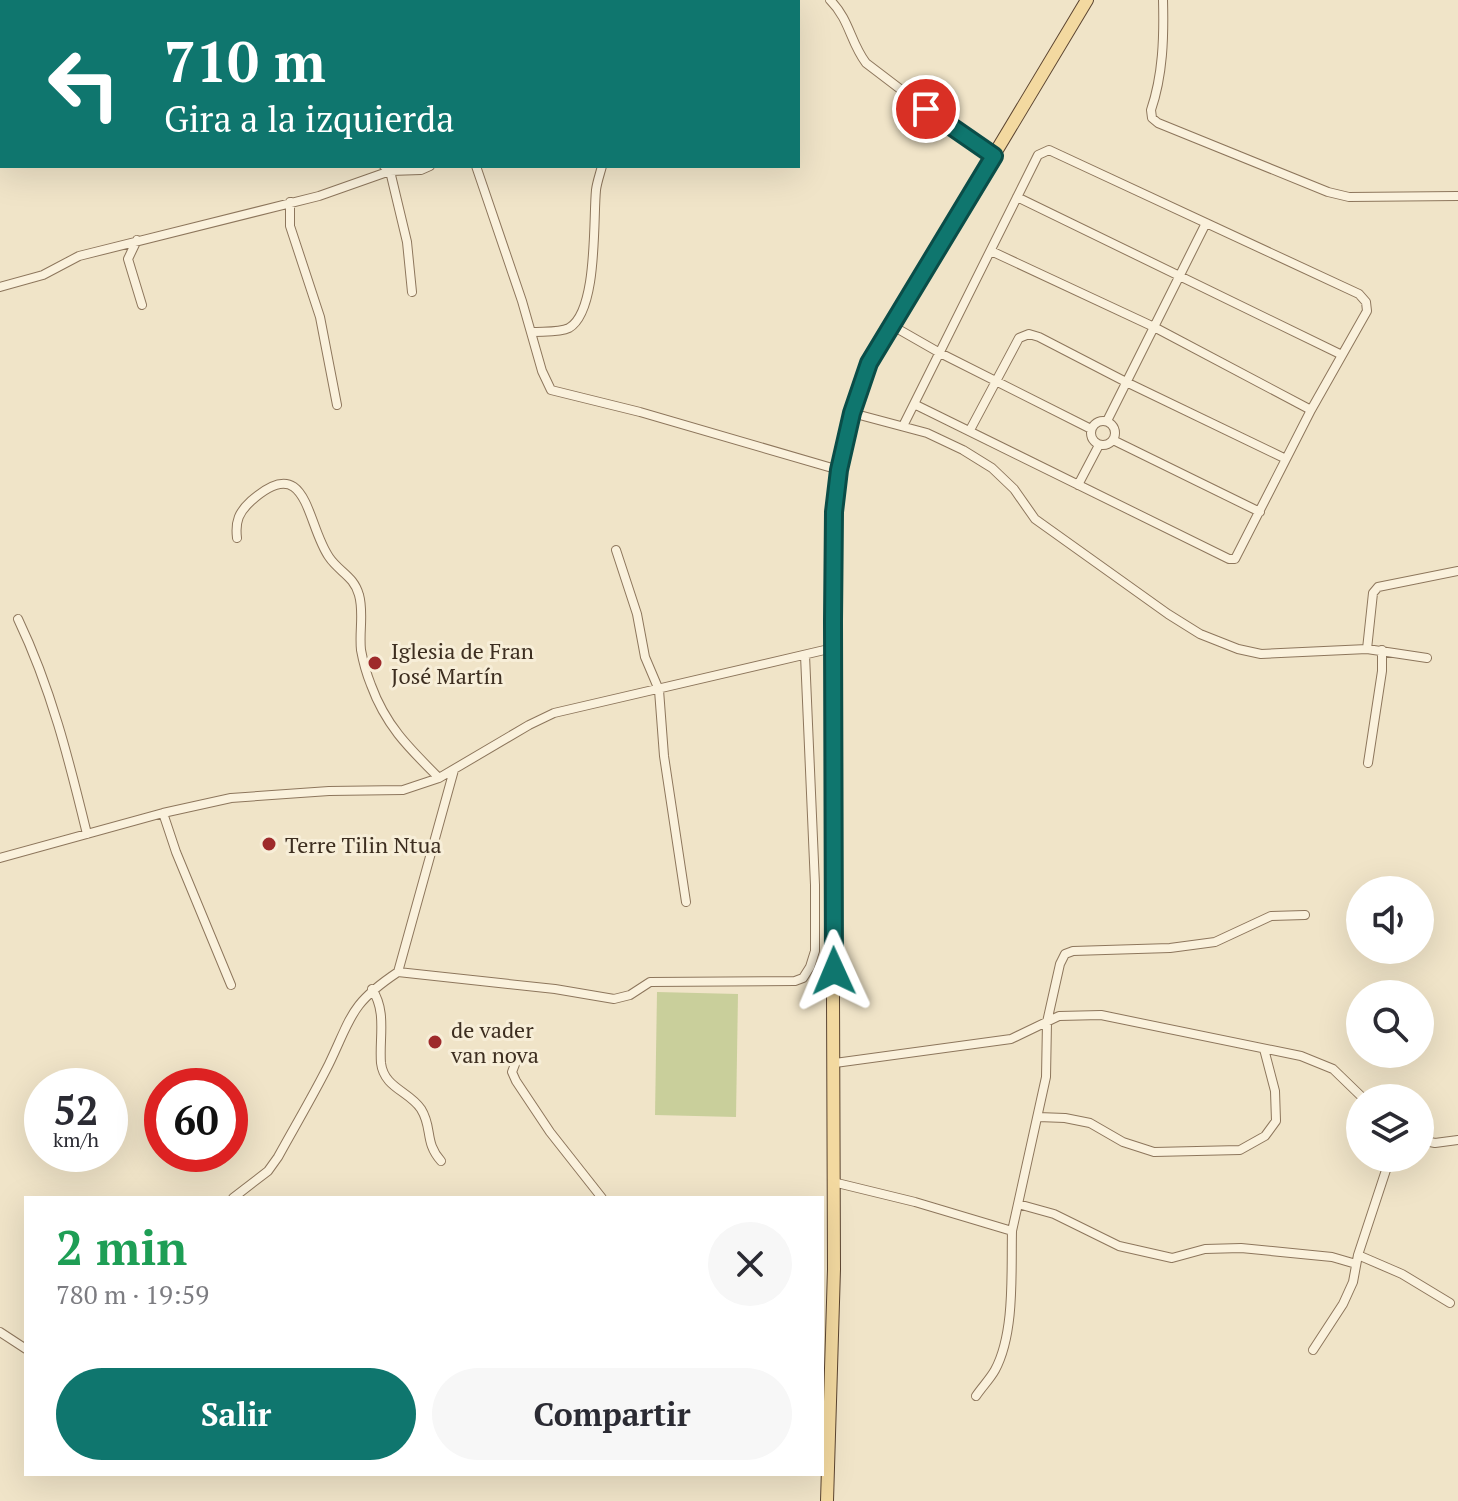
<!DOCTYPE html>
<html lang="es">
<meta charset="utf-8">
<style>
body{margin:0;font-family:"PT Serif",serif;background:#f7f7f7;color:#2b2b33;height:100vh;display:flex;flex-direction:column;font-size:30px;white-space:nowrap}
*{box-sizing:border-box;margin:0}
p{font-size:26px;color:#7c7c81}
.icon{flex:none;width:44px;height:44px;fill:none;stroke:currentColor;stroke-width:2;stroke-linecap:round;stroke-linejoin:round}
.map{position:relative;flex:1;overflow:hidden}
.side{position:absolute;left:24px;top:1196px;width:800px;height:280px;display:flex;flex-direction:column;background:#fff;border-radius:0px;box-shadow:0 8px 32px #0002}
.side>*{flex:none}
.guide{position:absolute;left:0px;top:0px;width:800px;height:168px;box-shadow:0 8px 32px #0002;background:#0f766e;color:#fff;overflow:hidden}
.tools{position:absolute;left:1346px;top:876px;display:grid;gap:16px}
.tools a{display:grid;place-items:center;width:88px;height:88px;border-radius:50%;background:#fff;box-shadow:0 8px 32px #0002;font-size:40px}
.speed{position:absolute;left:24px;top:1068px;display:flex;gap:16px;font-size:40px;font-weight:700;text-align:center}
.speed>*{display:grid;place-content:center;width:104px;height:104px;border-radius:50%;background:#fff;box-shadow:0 8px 32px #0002;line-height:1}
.speed small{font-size:20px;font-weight:400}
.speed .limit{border:12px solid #d22;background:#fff;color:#111}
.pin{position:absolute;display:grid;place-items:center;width:68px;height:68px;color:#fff;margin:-34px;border:4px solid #fff;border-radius:50%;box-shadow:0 2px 8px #0007}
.me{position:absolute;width:88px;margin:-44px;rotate:359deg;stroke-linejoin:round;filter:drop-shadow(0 0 6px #0008)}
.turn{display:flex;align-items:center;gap:28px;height:168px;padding:0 32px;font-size:36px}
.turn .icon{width:104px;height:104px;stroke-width:2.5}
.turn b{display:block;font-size:56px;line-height:68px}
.round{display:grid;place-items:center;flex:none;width:84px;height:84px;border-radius:42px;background:#f7f7f7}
.headline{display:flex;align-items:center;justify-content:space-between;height:136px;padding:0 32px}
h1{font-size:48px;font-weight:800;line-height:60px;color:#1e9e55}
.button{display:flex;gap:16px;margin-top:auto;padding:16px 32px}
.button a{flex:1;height:92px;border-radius:48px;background:#0f766e;color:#fff;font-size:32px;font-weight:800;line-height:92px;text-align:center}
.button a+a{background:#f7f7f7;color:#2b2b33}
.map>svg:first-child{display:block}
</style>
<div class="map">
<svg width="1458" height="1501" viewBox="0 0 1458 1501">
<rect width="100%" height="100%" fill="#f0e4c8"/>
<path fill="#c9cf9b" d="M657,992L738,994L736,1117L655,1115Z"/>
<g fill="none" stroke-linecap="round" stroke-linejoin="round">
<g stroke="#8d765c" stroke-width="10">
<path id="minor" d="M189,0L191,2
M419,0V2
M830,0C850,20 850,42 866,63L950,127L994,156
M1163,0C1164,37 1163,75 1151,110L1152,118L1158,123L1328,192L1349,197L1458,196
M550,2V0
M635,2V0
M384,166L390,171L421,170L430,166
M476,166L522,301L542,371L551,390L640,412L839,470
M1017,197L1342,355
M290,202V226L320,317L337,405
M137,240L128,259L142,305
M991,251L1154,327L1311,410
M0,287L43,275L79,256L319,196L390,171L407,242L412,292
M891,325L940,353L1091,429
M532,332C543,331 559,333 569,328C598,311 593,221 596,190C597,182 600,174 602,166
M852,413L927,433L963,450L992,468L1014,489L1035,519L1168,614L1200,634L1238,649L1261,654L1367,649L1427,658
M1091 433a12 12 0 1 1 24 0a12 12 0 1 1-24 0Z
M1107,421L1206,223
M903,426L914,404L1038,155L1049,150L1359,294L1366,302L1367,311L1311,410L1235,559H1229L914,404
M970,430L1019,338L1029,334L1039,337L1126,382L1286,459
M1113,440L1260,512
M1078,485L1099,445
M237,538C235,521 239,512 251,501C308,450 306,524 329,557C339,572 354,576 359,595C364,612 359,632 361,650C363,661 367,675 371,685C386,726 409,748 439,778
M616,550L637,614L645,657L659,690L664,756L686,902
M18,619C51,688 69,760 87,834
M1367,649L1373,593L1378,587L1458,571
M1368,763L1382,671V650
M163,813L176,852L231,985
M0,858L163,813L231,798L329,791L403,790L439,778L529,725L554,713L833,648
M398,972L555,989L614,999L630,995L650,982L795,981L803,978L810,967L815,951V885L805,655
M372,989C387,1012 379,1037 381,1063C384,1088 409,1091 421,1109C433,1128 424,1142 441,1161
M517,1059L512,1072L516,1081L550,1132L602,1198
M835,1063L1011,1039L1059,1016L1101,1015L1301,1056L1333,1069L1363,1098
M1038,1117L1065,1118L1090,1123L1123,1142L1154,1152L1240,1150L1265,1136L1276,1121L1275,1091L1264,1049
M1420,1140L1435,1143L1458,1140
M833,1182L915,1202L1012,1231L1046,1077L1047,1022L1060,964L1065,954L1073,951L1170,948L1215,942L1271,916L1305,915
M233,1198L268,1171L278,1157C295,1126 313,1096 329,1064C352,1016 350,1004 398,972L454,770
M1018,1204L1054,1214L1119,1246L1172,1258L1205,1249L1241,1248L1332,1257L1356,1264
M1358,1255L1402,1274L1450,1303
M0,1332L26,1349
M1313,1350L1343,1304L1353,1282L1358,1255L1390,1158
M976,1396C982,1387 990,1379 995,1370C1015,1333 1011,1273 1012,1231"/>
</g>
<g stroke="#5b4430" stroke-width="14">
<path id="primary" d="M827,1501L834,1269L832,724L834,512L839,470L852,413L869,363L1087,0"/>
</g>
<use href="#minor" stroke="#faf1dc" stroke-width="8"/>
<use href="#primary" stroke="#f3d9a0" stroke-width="12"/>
</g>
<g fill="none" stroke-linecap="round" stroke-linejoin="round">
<g stroke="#0a4d48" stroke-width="20">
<path id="route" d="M834,971L833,621L834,512L839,470L852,413L869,363L994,156L926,109"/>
</g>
<use href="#route" stroke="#0f766e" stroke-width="14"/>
</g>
<g fill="#9e2a2b" stroke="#f7eed8" stroke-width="3">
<circle cx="375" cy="663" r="8"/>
<circle cx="269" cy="844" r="8"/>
<circle cx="435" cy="1042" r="8"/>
</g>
<g text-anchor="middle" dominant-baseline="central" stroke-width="6" stroke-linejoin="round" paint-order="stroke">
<g font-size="22" fill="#3d2e20" stroke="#f7eed8" text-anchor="start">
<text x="391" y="650">Iglesia de Fran<tspan x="391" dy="25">José Martín</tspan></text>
<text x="285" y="844">Terre Tilin Ntua</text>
<text x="451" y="1029">de vader<tspan x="451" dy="25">van nova</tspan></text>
</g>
</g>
</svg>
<div class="tools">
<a><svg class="icon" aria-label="sound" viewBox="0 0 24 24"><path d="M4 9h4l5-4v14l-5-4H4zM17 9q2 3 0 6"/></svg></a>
<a><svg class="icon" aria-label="search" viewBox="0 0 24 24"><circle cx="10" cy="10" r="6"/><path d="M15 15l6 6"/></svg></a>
<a><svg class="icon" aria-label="layers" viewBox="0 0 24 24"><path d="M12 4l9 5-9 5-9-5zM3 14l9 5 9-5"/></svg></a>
</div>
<div class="speed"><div>52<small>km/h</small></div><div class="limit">60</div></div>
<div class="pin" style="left:926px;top:109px;background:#d93025"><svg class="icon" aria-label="arrive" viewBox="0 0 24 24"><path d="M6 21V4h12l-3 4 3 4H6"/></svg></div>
<svg class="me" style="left:834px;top:971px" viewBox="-20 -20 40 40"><path d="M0-17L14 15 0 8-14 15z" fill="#0f766e" stroke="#fff" stroke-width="4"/></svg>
<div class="guide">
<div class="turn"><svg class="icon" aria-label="left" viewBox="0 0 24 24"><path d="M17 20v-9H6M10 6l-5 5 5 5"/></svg><div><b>710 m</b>Gira a la izquierda</div></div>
</div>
<section class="side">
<div class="headline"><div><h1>2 min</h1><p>780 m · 19:59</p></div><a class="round"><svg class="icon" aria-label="close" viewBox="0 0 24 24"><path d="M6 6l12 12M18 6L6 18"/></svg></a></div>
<div class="button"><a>Salir</a><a>Compartir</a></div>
</section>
</div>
